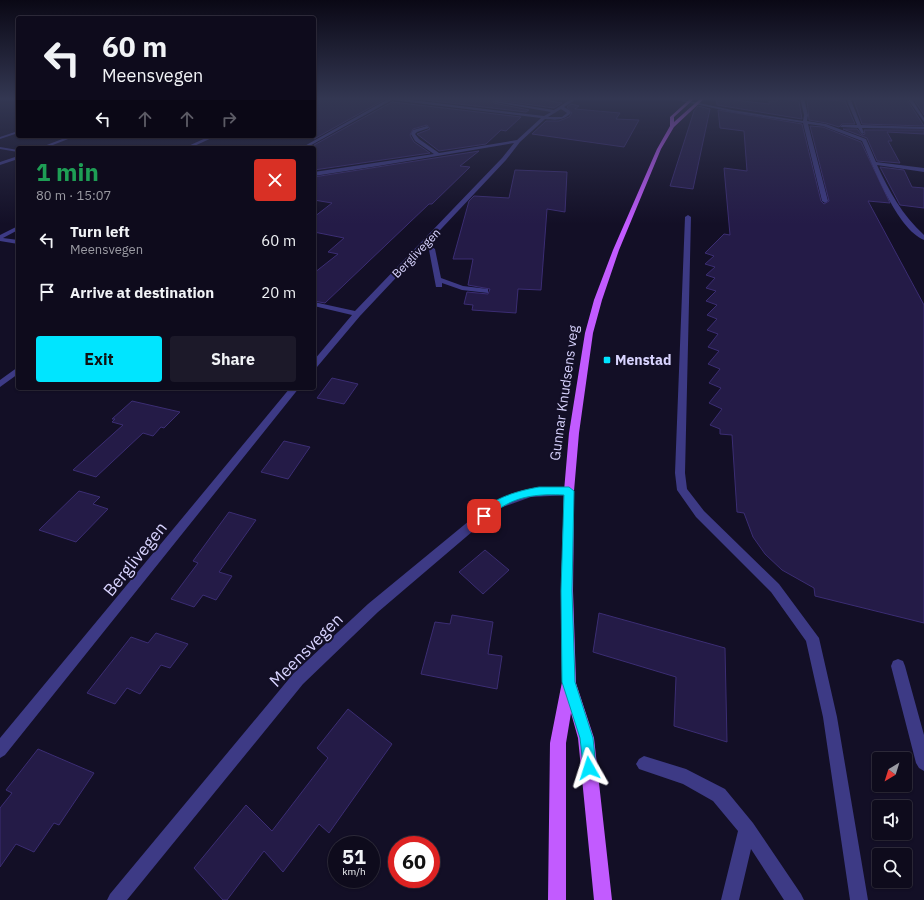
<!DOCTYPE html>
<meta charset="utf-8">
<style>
body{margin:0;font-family:"IBM Plex Sans",sans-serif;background:#1c1929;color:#f1f3f6;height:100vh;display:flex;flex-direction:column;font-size:15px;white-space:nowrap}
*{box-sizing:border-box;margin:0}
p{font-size:13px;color:#9b9ba3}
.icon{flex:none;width:22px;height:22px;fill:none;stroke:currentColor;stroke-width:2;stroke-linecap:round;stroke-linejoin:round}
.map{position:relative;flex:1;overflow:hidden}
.drawer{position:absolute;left:16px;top:146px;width:300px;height:244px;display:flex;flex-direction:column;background:#0e0b1c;border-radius:4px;box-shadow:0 1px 3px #0004,0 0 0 1px #2e2b3b}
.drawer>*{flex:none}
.guide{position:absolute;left:16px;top:16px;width:300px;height:122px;border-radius:4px;box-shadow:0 1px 3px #0004,0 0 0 1px #2e2b3b;background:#0e0b1c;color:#f1f3f6;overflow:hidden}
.needle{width:26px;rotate:218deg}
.buttons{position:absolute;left:872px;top:752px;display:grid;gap:8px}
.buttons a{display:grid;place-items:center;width:40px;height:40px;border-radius:4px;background:#0e0b1c;box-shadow:0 1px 3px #0004,0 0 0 1px #2e2b3b;font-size:20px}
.speed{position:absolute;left:328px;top:836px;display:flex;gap:8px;font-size:20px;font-weight:700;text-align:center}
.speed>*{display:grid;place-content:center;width:52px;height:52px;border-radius:50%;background:#0e0b1c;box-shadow:0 1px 3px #0004,0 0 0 1px #2e2b3b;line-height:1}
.speed small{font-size:10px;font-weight:400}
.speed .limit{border:6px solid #d22;background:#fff;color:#111}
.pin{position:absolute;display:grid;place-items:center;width:34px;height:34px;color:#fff;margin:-17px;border-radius:8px;box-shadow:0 2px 6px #0006}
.me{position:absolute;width:44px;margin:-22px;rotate:354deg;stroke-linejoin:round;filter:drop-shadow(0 0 3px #0008)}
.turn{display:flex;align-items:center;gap:14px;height:84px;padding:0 20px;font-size:18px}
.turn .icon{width:52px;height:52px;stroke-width:2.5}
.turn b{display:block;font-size:28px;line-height:34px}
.lanes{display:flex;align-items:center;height:38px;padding:0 20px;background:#0003;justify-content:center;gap:20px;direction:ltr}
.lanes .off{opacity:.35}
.round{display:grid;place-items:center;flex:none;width:42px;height:42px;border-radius:4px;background:#1c1929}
.summary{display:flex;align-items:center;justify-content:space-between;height:68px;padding:0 20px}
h1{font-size:24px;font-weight:800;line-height:30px;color:#1e9e55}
.cta{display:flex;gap:8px;margin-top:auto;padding:8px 20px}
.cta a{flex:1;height:46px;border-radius:4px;background:#00e5ff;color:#111;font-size:16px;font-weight:800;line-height:46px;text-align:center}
.cta a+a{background:#1c1929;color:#f1f3f6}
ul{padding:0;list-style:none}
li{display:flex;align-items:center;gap:12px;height:52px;padding:0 20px}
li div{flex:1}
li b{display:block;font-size:15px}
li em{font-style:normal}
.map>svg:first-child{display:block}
</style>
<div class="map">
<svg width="924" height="900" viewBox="0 0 924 900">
<rect width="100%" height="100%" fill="#130f26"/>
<path fill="#241b47" stroke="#3b2d73" d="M314,98H382L384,100L314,139Z
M408,98H540L539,99L562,103L554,108L496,100L493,102L494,103L529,110L526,112Z
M716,98L769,104V101H777L779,99L799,101L802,119L717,105Z
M853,98H906L924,126L862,124Z
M913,98H924V115Z
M807,99L845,101L855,124H842L839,127L826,123L809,120Z
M392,102L521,117L506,131L501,130L486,144L439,151L417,134L430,129L427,125L413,129L410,135L414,142L430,153L314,170V145Z
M571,104L579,106L575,109L620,113L616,119L639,120L624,147L532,134L546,121H559L569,117L572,113L567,107Z
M698,106L710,109L693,189L670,186L694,111Z
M718,110L802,124L821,201L824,204L829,201L810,126L823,127L861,142L890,203L868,201L924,305V623L815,596L814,588L782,570L765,554L753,537L744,513L737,512L732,435L720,434V429L710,425L722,409L709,403L721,388L709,383L720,369L708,364L719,351L708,347L718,334L707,330L717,319L707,315L717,305L706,301L716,291L706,288L715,278L706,275L715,267L705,264L714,256L705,253L724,234L730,235L724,168L747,171L744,131L720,128Z
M843,129H857L862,135L865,134L864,130H924V134L887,132L892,141H888L900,163L877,161L867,138Z
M479,151L460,166L470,167L432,204H429L325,303L314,301V273L338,254L328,252L344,238L314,232V217L332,203L314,200V177Z
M880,167L904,170L912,187L924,188V208L900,205Z
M515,170L567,172L565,212L547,209L541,290L518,289L516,313L472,310L473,305L464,304L467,292L488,294L490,289L468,285L473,259H453L469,201L474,196L509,198Z
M332,378L358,384L344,404L317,398Z
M132,401L180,412L164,428L161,427L153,436L143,433L96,477L73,470L123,425L112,422L115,419H112Z
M284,441L310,447L288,479L261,472Z
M79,491L100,497L93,504L108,509L76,542L39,530Z
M229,512L256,520L219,572L232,576L216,600L203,595L194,607L171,599L198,563L193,561Z
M485,550L509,570L483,594L459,572Z
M599,613L725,648L727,742L674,726L676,677L593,652Z
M452,615L493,622L488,654L502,656L497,689L421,674L435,622L450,624Z
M156,633L188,644L170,668L161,665L140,694L127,688L115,704L87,693L131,637L148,643Z
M348,709L392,744L329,833L319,824L283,872L264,851L227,900H223L194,868L246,805L272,831L328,758L317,748Z
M38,749L94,773L59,825L54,823L34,852L16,844L0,867V808L12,793L6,790Z"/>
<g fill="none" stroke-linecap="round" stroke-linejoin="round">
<path fill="#3d3a85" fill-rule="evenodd" d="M383,98H395L544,116L551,112L494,102L496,101L554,110L573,98H578L564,107L569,110L571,113C563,121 556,120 545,119L520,142L506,160L427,244L435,249L441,278L463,286L488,289V293L462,290L442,283V287H436L429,250L424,248L360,316L317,367L314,368V360L352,315L314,306V302L355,311L502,158L514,143L378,166L314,176V172L434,154L415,141L411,134L413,130L427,126L429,128L417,132L415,134L419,139L439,153L517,140L541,118L392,100L306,148H301L388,99ZM561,109L567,113L562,117H548Z
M667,98H675L732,110L803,121L804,115L800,98H804L808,115L807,121L826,124L866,139L876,162L924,168V172L877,165C889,191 902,215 924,235V240C897,229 873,166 862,141L823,126L808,124L828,201L825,203L822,201L803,123L732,112Z
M846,98H850L861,125L924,127V129L862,128L864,133L862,134L858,128L840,127L842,125H857Z
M907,98H911L924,118V122Z
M18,131V133L0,139V137Z
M70,136H76L45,148H39Z
M210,136H216L190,148H184Z
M0,147L18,150V152L0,149Z
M18,156V159L0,165V162Z
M688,215L691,217L685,473L687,489L704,511L779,584L819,638L837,717L868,900H850L823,717L806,641L771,592L696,517L677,490L675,473L685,217Z
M18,226V230L3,238L18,240V244L0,241V235Z
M18,367V374L0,387V380Z
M290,388H299L5,755L0,758V738Z
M558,487L573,488L574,491L573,494L569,495L531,497L500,508L378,612L303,684L127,900H107L110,894L293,674L368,604L492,502L523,490Z
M898,659L903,661L905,666L924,735V771L919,768L916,763L891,666L893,661Z
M644,756L686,769L725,789L753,823L801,894L804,900H784L751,849L739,900H721L738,831L713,801L683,784L639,769L636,764L639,759Z"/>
<path fill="#c25bff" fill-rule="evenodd" d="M691,98H695L674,117V122L701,98H705L674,127L661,149L619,250L602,300L593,333L579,433L574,491L573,591L576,683L594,738L612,900H594L578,738L571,713L566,743V900H548L550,743L562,682L561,591L564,491L569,433L585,333L594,300L613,250L657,149L670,126V117Z"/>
</g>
<linearGradient id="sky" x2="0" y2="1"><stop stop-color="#0a0815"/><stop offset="0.44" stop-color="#333752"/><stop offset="1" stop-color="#333752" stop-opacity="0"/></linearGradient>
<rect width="924" height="224" fill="url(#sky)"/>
<path fill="#00e5ff" stroke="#0095a6" d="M539,487H569L574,491L572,591L575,682L593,738L596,768L594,773L589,775L584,773L580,738L562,682L561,591L564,495C541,494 519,495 499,509C494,512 490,517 484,520L479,516C488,498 522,490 539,487Z"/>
<rect fill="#00e5ff" stroke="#130f26" stroke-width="1.5" x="603" y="356" width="8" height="8" rx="2"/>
<g text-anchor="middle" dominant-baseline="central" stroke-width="4" stroke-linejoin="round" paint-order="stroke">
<g font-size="12" fill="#d9d4ff" stroke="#130f26">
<text transform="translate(416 253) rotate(-46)">Berglivegen</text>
</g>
<g font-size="14" font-weight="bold" fill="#d9d4ff" stroke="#130f26" text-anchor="start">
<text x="615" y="360">Menstad</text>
</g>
<g font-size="14" fill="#d9d4ff" stroke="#130f26">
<text transform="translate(564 393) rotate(-82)">Gunnar Knudsens veg</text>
</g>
<g font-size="17" fill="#d9d4ff" stroke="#130f26">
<text transform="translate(135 559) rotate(-51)">Berglivegen</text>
<text transform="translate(306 650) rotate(-45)">Meensvegen</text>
</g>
</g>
</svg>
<div class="buttons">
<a><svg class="needle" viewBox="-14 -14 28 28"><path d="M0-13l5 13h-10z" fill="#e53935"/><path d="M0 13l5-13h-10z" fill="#9b9ba3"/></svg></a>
<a><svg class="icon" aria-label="sound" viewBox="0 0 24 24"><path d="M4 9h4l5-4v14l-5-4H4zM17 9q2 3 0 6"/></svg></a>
<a><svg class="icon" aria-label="search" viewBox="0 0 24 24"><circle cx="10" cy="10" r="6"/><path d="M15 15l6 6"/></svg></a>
</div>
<div class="speed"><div>51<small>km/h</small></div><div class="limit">60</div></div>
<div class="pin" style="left:484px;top:516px;background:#d93025"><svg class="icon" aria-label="arrive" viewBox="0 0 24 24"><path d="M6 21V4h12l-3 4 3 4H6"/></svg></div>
<svg class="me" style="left:589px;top:768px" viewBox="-20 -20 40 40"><path d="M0-17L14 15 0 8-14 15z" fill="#00e5ff" stroke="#fff" stroke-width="4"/></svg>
<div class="guide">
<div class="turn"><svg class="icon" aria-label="left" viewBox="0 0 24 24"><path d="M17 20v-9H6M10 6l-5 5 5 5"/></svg><div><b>60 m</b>Meensvegen</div></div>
<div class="lanes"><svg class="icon" aria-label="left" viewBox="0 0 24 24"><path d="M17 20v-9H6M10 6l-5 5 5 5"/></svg><svg class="icon off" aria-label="ahead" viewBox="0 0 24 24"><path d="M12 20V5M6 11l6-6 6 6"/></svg><svg class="icon off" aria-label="ahead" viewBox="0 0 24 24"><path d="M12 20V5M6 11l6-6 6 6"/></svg><svg class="icon off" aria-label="right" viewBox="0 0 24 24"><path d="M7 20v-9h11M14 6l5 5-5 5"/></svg></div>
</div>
<section class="drawer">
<div class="summary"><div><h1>1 min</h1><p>80 m · 15:07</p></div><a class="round" style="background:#d93025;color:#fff"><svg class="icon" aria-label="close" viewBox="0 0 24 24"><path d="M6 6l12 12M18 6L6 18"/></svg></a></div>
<ul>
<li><svg class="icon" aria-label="left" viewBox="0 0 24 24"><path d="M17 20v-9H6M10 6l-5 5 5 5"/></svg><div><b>Turn left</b><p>Meensvegen</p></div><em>60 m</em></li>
<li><svg class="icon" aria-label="arrive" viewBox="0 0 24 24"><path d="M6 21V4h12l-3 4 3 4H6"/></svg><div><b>Arrive at destination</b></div><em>20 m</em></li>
</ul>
<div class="cta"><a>Exit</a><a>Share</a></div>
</section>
</div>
